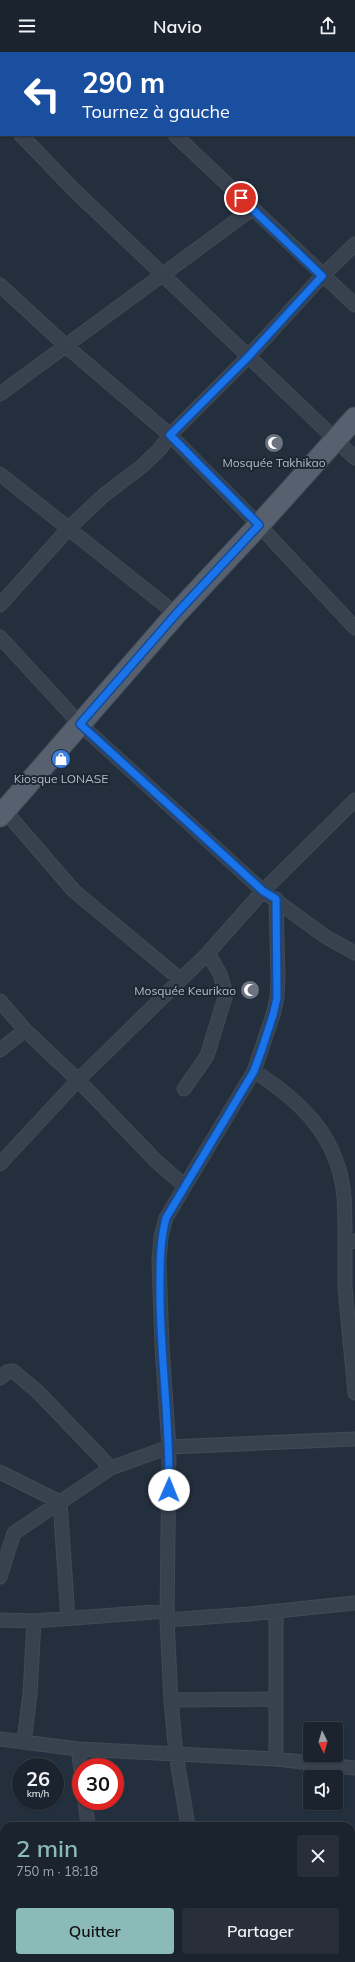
<!DOCTYPE html>
<html lang="fr">
<meta charset="utf-8">
<style>
body{margin:0;font-family:Mulish,sans-serif;background:#282f3a;color:#f1f3f6;height:100vh;display:flex;flex-direction:column;font-size:15px;white-space:nowrap}
*{box-sizing:border-box;margin:0}
p{font-size:13px;color:#a0a4aa}
.icon{flex:none;width:22px;height:22px;fill:none;stroke:currentColor;stroke-width:2;stroke-linecap:round;stroke-linejoin:round}
.map{position:relative;flex:1;overflow:hidden}
.side{position:absolute;left:0px;top:1770px;width:355px;height:140px;display:flex;flex-direction:column;background:#1b232e;border-radius:12px 12px 0 0;box-shadow:0 1px 3px #0004,0 0 0 1px #39404a}
.side>*{flex:none}
.guide{position:absolute;left:0px;top:0px;width:355px;height:84px;box-shadow:0 1px 3px #0004,0 0 0 1px #39404a;background:#1a4fa0;color:#fff;overflow:hidden}
.needle{width:26px;rotate:175deg}
.controls{position:absolute;left:303px;top:1670px;display:grid;gap:8px}
.controls a{display:grid;place-items:center;width:40px;height:40px;border-radius:4px;background:#1b232e;box-shadow:0 1px 3px #0004,0 0 0 1px #39404a;font-size:20px}
.speed{position:absolute;left:12px;top:1706px;display:flex;gap:8px;font-size:20px;font-weight:700;text-align:center}
.speed>*{display:grid;place-content:center;width:52px;height:52px;border-radius:50%;background:#1b232e;box-shadow:0 1px 3px #0004,0 0 0 1px #39404a;line-height:1}
.speed small{font-size:10px;font-weight:400}
.speed .limit{border:6px solid #d22;background:#fff;color:#111}
.pin{position:absolute;display:grid;place-items:center;width:34px;height:34px;color:#fff;margin:-17px;border:2px solid #fff;border-radius:50%;box-shadow:0 1px 4px #0007}
.me{position:absolute;width:44px;margin:-22px;rotate:1deg;stroke-linejoin:round;filter:drop-shadow(0 0 3px #0008)}
.turn{display:flex;align-items:center;gap:14px;height:84px;padding:0 16px;font-size:18px}
.turn .icon{width:52px;height:52px;stroke-width:2.5}
.turn b{display:block;font-size:28px;line-height:34px}
.round{display:grid;place-items:center;flex:none;width:42px;height:42px;border-radius:4px;background:#282f3a}
.summary{display:flex;align-items:center;justify-content:space-between;height:68px;padding:0 16px}
h1{font-size:24px;font-weight:600;line-height:30px;color:#8bbbb9}
.cta{display:flex;gap:8px;margin-top:auto;padding:8px 16px}
.cta a{flex:1;height:46px;border-radius:4px;background:#8bbbb9;color:#111;font-size:16px;font-weight:600;line-height:46px;text-align:center}
.cta a+a{background:#282f3a;color:#f1f3f6}
header{display:flex;justify-content:space-between;align-items:center;height:52px;padding:0 16px;background:#1b232e;font-size:18px;font-weight:600}
.map>svg:first-child{display:block}
</style>
<header><svg class="icon" aria-label="menu" viewBox="0 0 24 24"><path d="M4 6h16M4 12h16M4 18h16"/></svg>Navio<svg class="icon" aria-label="share" viewBox="0 0 24 24"><path d="M12 15V3M7 8l5-5 5 5M5 13v7h14v-7"/></svg></header>
<div class="map">
<svg width="355" height="1910" viewBox="0 0 355 1910">
<rect width="100%" height="100%" fill="#242f3e"/>
<path fill="#17263c" d="M355,1794V1910H219L221,1906H351V1798Z"/>
<g fill="none" stroke-linecap="round" stroke-linejoin="round">
<g stroke="#414a57" stroke-width="15">
<path id="street" d="M50,0L54,1
M311,0L312,1
M180,1L181,0
M354,44L355,45
M0,58L1,60
M21,83L73,137L355,406
M175,83L355,253
M0,233L66,294L170,383L259,473L355,576
M0,342L252,157
M0,422L176,562
M0,553L68,477L104,443L141,415L159,398L170,383L248,305L322,224L355,192
M0,585L80,672L263,839L326,885L355,901
M5,759L74,839L180,927
M0,949L25,978L78,1028L157,1110L185,1134L254,1019L273,963L277,946L278,925L276,847
M0,998L25,978
M254,1019C301,1049 339,1085 344,1145C345,1160 345,1176 345,1191
M184,1037L207,1004L226,942L220,922L208,901
M0,1112L78,1028L208,901L263,839L355,748
M185,1134L166,1166L161,1185L159,1209L162,1295L169,1395L167,1568L171,1648L176,1702L188,1774
M355,1189L345,1191V1235L355,1341
M0,1326L7,1320L13,1319L38,1340L111,1416
M0,1420L60,1450L68,1566
M0,1525L14,1481L111,1416L169,1395L355,1387
M276,1559V1707
M0,1568L34,1569
M167,1568L249,1562L355,1551
M171,1648L275,1647
M0,1687L78,1697L276,1707L355,1716
M24,1690L30,1642L34,1569L167,1559
M78,1697L81,1718
M85,1749L88,1774
M0,1854H4
M201,1906V1910"/>
</g>
<g stroke="#414a57" stroke-width="23">
<path id="primary" d="M0,764L176,562L259,473L355,366"/>
</g>
<use href="#street" stroke="#38414e" stroke-width="13"/>
<use href="#primary" stroke="#56606e" stroke-width="21"/>
</g>
<g fill="none" stroke-linecap="round" stroke-linejoin="round">
<g stroke="#114b97" stroke-width="10">
<path id="route" d="M169,1438C170,1374 161,1311 160,1247C160,1219 159,1194 166,1166L254,1019L263,994L273,963L277,946L276,847L263,839L80,672L176,562L259,473L170,383L248,305L322,224L241,146"/>
</g>
<use href="#route" stroke="#1a73e8" stroke-width="7"/>
</g>
<defs>
<g id="mosque-disc" transform="scale(1)"><circle r="9.5" fill="#6b7280" stroke="#1d2633"/><path d="M3.5-4.9A6 6 0 1 0 3.5 4.9A5 5 0 1 1 3.5-4.9Z" fill="#fff"/></g>
<g id="shop-disc" transform="scale(1)"><circle r="9.5" fill="#3f7fe0" stroke="#1d2633"/><path d="M-5-2.5h2.3a2.7 3.5 0 0 1 5.4 0H5L5.5 6h-11ZM-1.5-2.5h3a1.5 2.3 0 0 0-3 0Z" fill="#fff"/></g>
</defs>
<g fill-rule="evenodd">
<use href="#mosque-disc" x="274" y="391"/>
<use href="#shop-disc" x="61" y="707"/>
<use href="#mosque-disc" x="250" y="938"/>
</g>
<g text-anchor="middle" dominant-baseline="central" stroke-width="4" stroke-linejoin="round" paint-order="stroke">
<g font-size="12" fill="#b4bcc9" stroke="#1d2633">
<text x="274" y="410">Mosquée Takhikao</text>
<text x="61" y="726">Kiosque LONASE</text>
<text x="236" y="938" text-anchor="end">Mosquée Keurikao</text>
</g>
</g>
</svg>
<div class="controls">
<a><svg class="needle" viewBox="-14 -14 28 28"><path d="M0-13l5 13h-10z" fill="#e53935"/><path d="M0 13l5-13h-10z" fill="#a0a4aa"/></svg></a>
<a><svg class="icon" aria-label="sound" viewBox="0 0 24 24"><path d="M4 9h4l5-4v14l-5-4H4zM17 9q2 3 0 6"/></svg></a>
</div>
<div class="speed"><div>26<small>km/h</small></div><div class="limit">30</div></div>
<div class="pin" style="left:241px;top:146px;background:#d93025"><svg class="icon" aria-label="arrive" viewBox="0 0 24 24"><path d="M6 21V4h12l-3 4 3 4H6"/></svg></div>
<svg class="me" style="left:169px;top:1438px" viewBox="-20 -20 40 40"><circle r="19" fill="#fff"/><path d="M0-13L10 11 0 6-10 11z" fill="#1a73e8"/></svg>
<div class="guide">
<div class="turn"><svg class="icon" aria-label="left" viewBox="0 0 24 24"><path d="M17 20v-9H6M10 6l-5 5 5 5"/></svg><div><b>290 m</b>Tournez à gauche</div></div>
</div>
<section class="side">
<div class="summary"><div><h1>2 min</h1><p>750 m · 18:18</p></div><a class="round"><svg class="icon" aria-label="close" viewBox="0 0 24 24"><path d="M6 6l12 12M18 6L6 18"/></svg></a></div>
<div class="cta"><a>Quitter</a><a>Partager</a></div>
</section>
</div>
